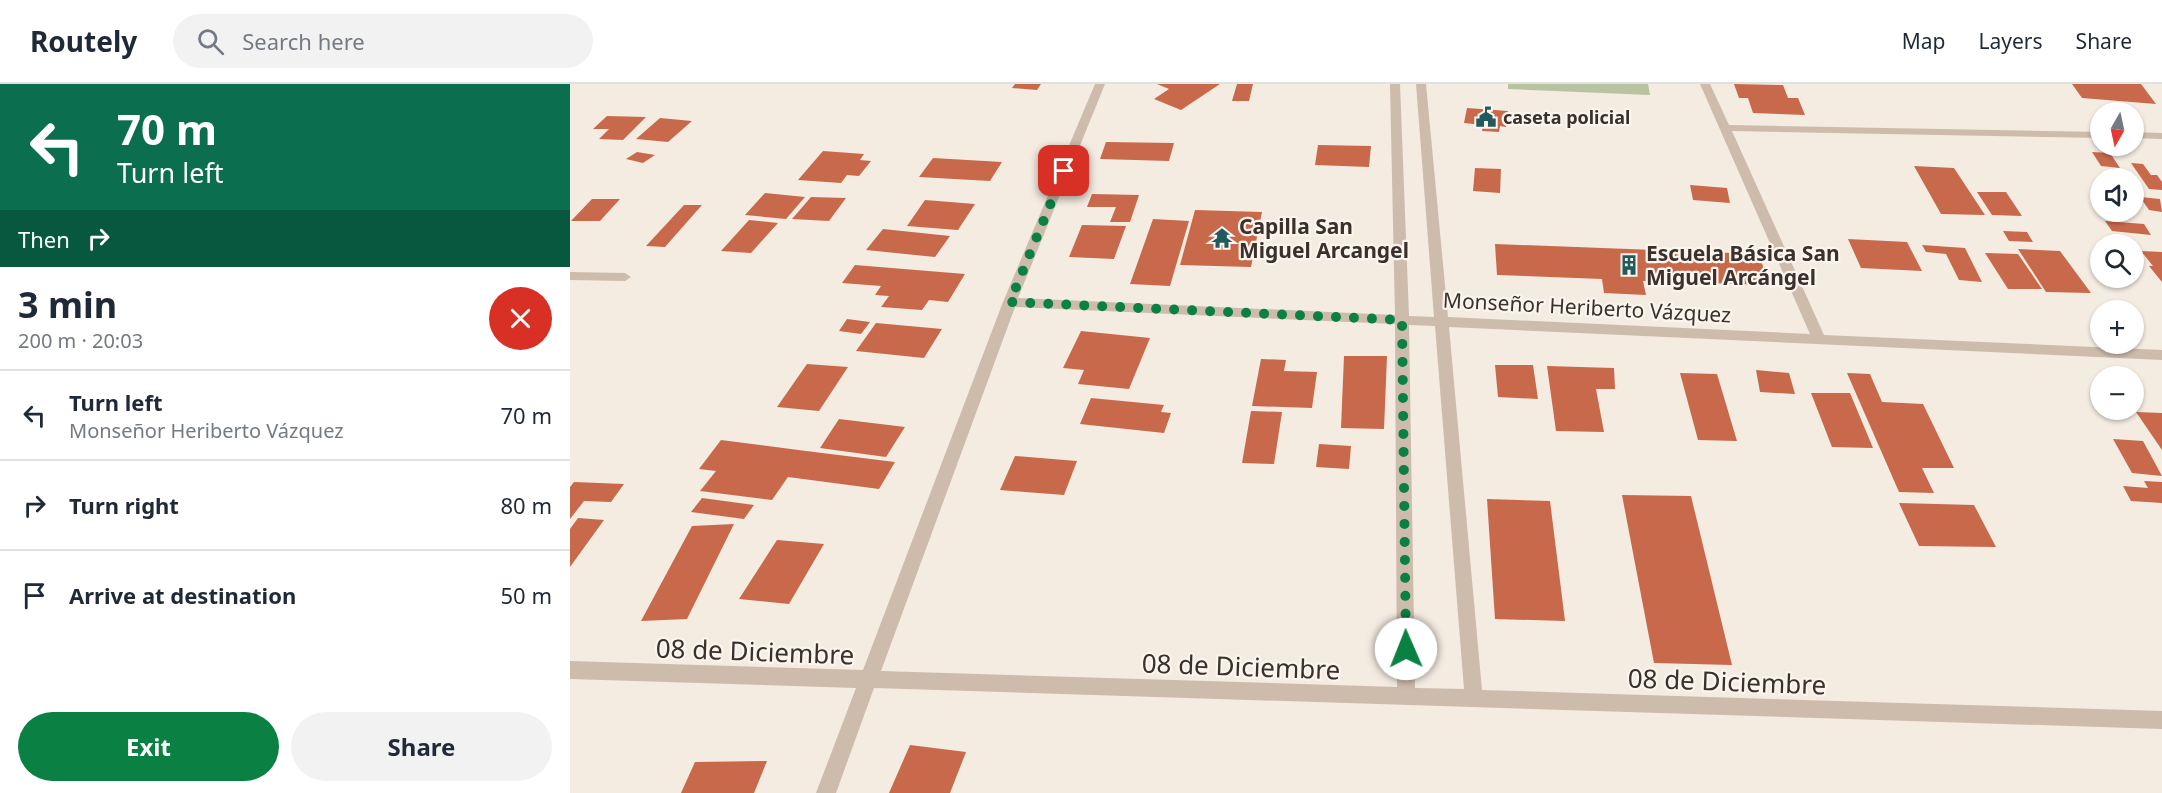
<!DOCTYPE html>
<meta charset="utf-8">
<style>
body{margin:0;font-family:"Noto Sans",sans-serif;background:#f2f2f3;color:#1f2937;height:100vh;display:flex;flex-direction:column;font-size:22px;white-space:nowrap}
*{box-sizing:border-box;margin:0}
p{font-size:20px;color:#747a83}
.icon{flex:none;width:33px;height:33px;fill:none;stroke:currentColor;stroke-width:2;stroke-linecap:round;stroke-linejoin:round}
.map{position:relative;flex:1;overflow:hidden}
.sheet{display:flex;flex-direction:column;background:#fff;width:570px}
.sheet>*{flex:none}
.hud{background:#0b6e4f;color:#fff;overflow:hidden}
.needle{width:39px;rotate:189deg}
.tools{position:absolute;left:1520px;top:18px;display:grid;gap:12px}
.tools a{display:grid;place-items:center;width:54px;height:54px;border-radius:50%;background:#fff;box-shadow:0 2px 4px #0004;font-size:30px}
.pin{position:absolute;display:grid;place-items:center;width:51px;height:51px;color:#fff;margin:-26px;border-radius:12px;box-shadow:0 3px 9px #0006}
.me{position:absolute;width:66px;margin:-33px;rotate:359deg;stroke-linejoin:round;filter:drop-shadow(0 0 4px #0008)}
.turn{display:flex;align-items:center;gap:21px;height:126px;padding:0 18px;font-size:27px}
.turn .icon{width:78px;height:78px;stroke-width:2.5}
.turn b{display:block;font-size:42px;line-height:51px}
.then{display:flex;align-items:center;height:57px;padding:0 18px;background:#0003;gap:12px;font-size:22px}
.round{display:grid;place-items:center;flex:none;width:63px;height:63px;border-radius:32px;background:#f2f2f3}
.summary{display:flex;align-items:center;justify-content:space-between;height:102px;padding:0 18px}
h1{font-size:36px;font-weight:700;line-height:45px}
.action{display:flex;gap:12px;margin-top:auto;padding:12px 18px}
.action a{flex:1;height:69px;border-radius:36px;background:#0b8043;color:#fff;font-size:24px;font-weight:700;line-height:69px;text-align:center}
.action a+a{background:#f2f2f3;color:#1f2937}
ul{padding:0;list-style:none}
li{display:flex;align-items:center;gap:18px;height:90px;padding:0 18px;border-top:2px solid #e0e1e3}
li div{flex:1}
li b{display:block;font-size:22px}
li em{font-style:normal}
header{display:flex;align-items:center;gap:36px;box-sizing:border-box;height:84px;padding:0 30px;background:#fff;border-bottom:2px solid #e0e1e3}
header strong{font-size:28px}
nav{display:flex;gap:33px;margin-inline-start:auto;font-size:21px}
.search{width:420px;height:54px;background:#f2f2f3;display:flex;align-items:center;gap:15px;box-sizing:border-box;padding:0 21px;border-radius:33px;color:#747a83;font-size:22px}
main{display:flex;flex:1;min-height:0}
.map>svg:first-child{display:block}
</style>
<header>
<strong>Routely</strong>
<div class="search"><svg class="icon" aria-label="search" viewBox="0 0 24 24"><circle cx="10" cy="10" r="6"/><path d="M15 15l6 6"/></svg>Search here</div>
<nav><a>Map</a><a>Layers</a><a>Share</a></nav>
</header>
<main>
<section class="sheet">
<div class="hud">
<div class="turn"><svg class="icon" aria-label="left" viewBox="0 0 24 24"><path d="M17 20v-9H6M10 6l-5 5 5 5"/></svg><div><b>70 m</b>Turn left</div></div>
<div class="then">Then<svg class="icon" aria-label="right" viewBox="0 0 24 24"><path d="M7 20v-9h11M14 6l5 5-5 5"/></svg></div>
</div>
<div class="summary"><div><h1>3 min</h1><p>200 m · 20:03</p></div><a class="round" style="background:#d93025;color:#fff"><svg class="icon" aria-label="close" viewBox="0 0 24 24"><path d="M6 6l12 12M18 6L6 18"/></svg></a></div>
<ul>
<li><svg class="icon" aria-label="left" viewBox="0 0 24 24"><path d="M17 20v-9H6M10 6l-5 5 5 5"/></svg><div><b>Turn left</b><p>Monseñor Heriberto Vázquez</p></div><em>70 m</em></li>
<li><svg class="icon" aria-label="right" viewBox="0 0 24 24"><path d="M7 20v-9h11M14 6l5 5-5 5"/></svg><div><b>Turn right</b></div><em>80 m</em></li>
<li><svg class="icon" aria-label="arrive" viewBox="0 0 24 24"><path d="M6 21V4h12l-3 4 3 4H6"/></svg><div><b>Arrive at destination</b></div><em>50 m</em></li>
</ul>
<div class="action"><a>Exit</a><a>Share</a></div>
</section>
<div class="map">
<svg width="1592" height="709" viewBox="0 0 1592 709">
<rect width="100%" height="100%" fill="#f4ebe1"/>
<path fill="#b8c4a0" d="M938,0H1078L1080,11L938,5Z"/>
<path fill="#c8694b" d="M445,0H471L467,6L442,4Z
M587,0H650L611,26L584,15L599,5Z
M667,0H683L679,17H662Z
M1164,0L1213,1L1218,14H1228L1235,31L1183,29L1178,14H1169Z
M1502,0H1571L1586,20L1512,14Z
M897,24L938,27L936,43L930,42L929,48L912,47L913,41L894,39Z
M37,32L76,33L53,56L29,55L39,45H23Z
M90,34L122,37L98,58L66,55Z
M536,58L604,59L599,77L530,75Z
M748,61L801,62L799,83L745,81Z
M253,67L294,70L290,76L301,77L289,92L277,91L271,99L228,96Z
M67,68L85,71L73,79L56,75Z
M1522,68L1540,69L1550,84L1531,82Z
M363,74L432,78L420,97L349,93Z
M1561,79L1573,80L1581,91H1587L1592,98V106L1579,105Z
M1344,82L1384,84L1415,131L1371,130Z
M905,84L931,85L930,109L903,107Z
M1120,101L1157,104L1160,119L1123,116Z
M1407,108H1436L1452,132L1422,131Z
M195,109L235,113L216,135L175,131Z
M522,110L569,111L560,138H540L546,123H517Z
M241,113L276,114L259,137L222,135Z
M1570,113L1590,115L1592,128L1579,126Z
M22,115H50L30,137H1Z
M355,116L405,120L388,146L337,142Z
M114,121H132L95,163L76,162Z
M625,126L692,128L681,183L610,181Z
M583,135L619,137L600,202L560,200Z
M179,136L208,139L181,169L151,167Z
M1535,137L1574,140L1581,151L1542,147Z
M512,141L556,142L544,175L499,173Z
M313,145L380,152L365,173L296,166Z
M1433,147L1457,148L1463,158L1439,157Z
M1278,155L1337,158L1352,187L1291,184Z
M925,160L1189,170L1199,201L1073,197L1076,211L1034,209L1032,195L927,191Z
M1352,161L1395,164L1412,198L1389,196L1376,170L1356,168Z
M1448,165L1490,167L1521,209L1476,208Z
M1571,167L1592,168V198L1579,182H1583Z
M1415,169L1448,170L1472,205H1438Z
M285,181L395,190L378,218L359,216L352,226L311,223L319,212L305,211L311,202L272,199Z
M277,235L300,238L291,250L269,247Z
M306,239L372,245L354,274L286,267Z
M511,247L580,254L559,305L508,300L514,286L493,284Z
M774,272H817L814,345L771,344Z
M691,275L716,276L714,287L747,288L742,324L682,322Z
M237,280L278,283L249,327L207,323Z
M925,281H963L968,315L928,313Z
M977,282L1044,284L1045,305H1026L1034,348L986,347Z
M1186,286L1219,289L1225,310L1190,308Z
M1110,289L1147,290L1167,357L1128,356Z
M1277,289L1300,290L1312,318L1353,320L1384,384H1352L1364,409L1329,408Z
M1241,309H1280L1303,364L1262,363Z
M521,314L594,321L591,328L601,329L594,349L510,340Z
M681,327L712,328L704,380L672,379Z
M1566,328L1592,329V366Z
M269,335L335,343L316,373L250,364Z
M1543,355L1573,357L1592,392L1562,389Z
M151,356L236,367L325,378L309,405L218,393L202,416L130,407L146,387L129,385Z
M749,360L781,362L779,385L746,383Z
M445,372L507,377L494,411L430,406Z
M1574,397L1592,398V419L1561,417L1553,402L1578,404Z
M4,398L54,400L41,418L14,417L0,435V403Z
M1052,411L1121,412L1162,581L1084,579Z
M132,414L184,421L174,435L121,428Z
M917,415L980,417L995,537L925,535Z
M1329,419L1404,421L1426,463L1349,462Z
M8,434L34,436L0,483V445Z
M164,440L117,535L71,537L122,442Z
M207,456L254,460L219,520L169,515Z
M340,661L396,668L380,709H319Z
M197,677L184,709H111L125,678Z"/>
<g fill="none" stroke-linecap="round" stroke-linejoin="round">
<path fill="#cdbbac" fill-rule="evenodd" d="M525,0H535L448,214L825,231L820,0H830L839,232L864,233L846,0H856L878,233L1240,250L1130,0H1140L1159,41L1530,48V54L1162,47L1254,251L1592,266V276L879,243L912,606L1592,627V645L304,604L266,709H246L286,604L0,595V577L293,586L433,218ZM445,223L825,240L827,603L311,587ZM839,241L865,242L894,605L845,604Z
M1563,48L1592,49V55L1563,54Z
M0,188L55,189L61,193L55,197L0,196Z"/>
</g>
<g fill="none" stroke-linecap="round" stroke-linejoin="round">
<path stroke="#0b8043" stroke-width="10" stroke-dasharray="0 18" d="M494,87L440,218L832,236L836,565"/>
</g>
<defs>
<g id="civic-bare" transform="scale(1.62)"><path d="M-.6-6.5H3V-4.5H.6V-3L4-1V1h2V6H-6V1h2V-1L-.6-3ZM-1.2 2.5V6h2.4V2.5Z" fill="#1f5a5e" stroke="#fbf5ee" stroke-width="2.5" paint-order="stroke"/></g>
<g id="temple-bare" transform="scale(1.62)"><path d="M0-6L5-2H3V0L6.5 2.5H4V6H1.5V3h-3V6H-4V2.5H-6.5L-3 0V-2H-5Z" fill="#1f5a5e" stroke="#fbf5ee" stroke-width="2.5" paint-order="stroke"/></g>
<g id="building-bare" transform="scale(1.62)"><path d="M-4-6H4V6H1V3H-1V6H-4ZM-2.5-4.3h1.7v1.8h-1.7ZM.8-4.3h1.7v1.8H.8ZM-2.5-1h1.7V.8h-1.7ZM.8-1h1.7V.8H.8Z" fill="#1f5a5e" stroke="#fbf5ee" stroke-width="2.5" paint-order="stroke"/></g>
</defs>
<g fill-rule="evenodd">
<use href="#civic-bare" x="916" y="33"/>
<use href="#temple-bare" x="652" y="154"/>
<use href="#building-bare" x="1059" y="181"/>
</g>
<g text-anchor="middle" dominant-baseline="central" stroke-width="4.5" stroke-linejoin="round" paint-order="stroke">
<g font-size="18" font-weight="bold" fill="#3b302b" stroke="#fbf5ee" text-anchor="start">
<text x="933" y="33">caseta policial</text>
</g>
<g font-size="21" font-weight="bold" fill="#3b302b" stroke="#fbf5ee" text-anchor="start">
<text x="669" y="142">Capilla San<tspan x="669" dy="24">Miguel Arcangel</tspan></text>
<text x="1076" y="169">Escuela Básica San<tspan x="1076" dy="24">Miguel Arcángel</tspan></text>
</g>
<g font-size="21" fill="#3b302b" stroke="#fbf5ee">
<text transform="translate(1017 223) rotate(3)">Monseñor Heriberto Vázquez</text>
</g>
<g font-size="26" fill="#3b302b" stroke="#fbf5ee">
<text transform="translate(185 567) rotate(2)">08 de Diciembre</text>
<text transform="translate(671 582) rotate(2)">08 de Diciembre</text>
<text transform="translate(1157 597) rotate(2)">08 de Diciembre</text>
</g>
</g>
</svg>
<div class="tools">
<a><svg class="needle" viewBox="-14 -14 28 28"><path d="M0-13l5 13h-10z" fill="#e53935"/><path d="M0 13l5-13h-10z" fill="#747a83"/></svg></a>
<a><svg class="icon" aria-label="sound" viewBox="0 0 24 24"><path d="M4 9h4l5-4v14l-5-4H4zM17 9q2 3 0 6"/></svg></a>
<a><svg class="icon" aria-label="search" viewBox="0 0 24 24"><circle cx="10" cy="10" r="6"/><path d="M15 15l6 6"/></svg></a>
<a>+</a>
<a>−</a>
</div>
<div class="pin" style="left:494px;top:87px;background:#d93025"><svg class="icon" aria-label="arrive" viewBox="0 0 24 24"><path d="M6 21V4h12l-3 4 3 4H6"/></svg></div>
<svg class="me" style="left:836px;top:565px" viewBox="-20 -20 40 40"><circle r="19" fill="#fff"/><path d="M0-13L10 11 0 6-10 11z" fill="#0b8043"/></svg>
</div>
</main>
